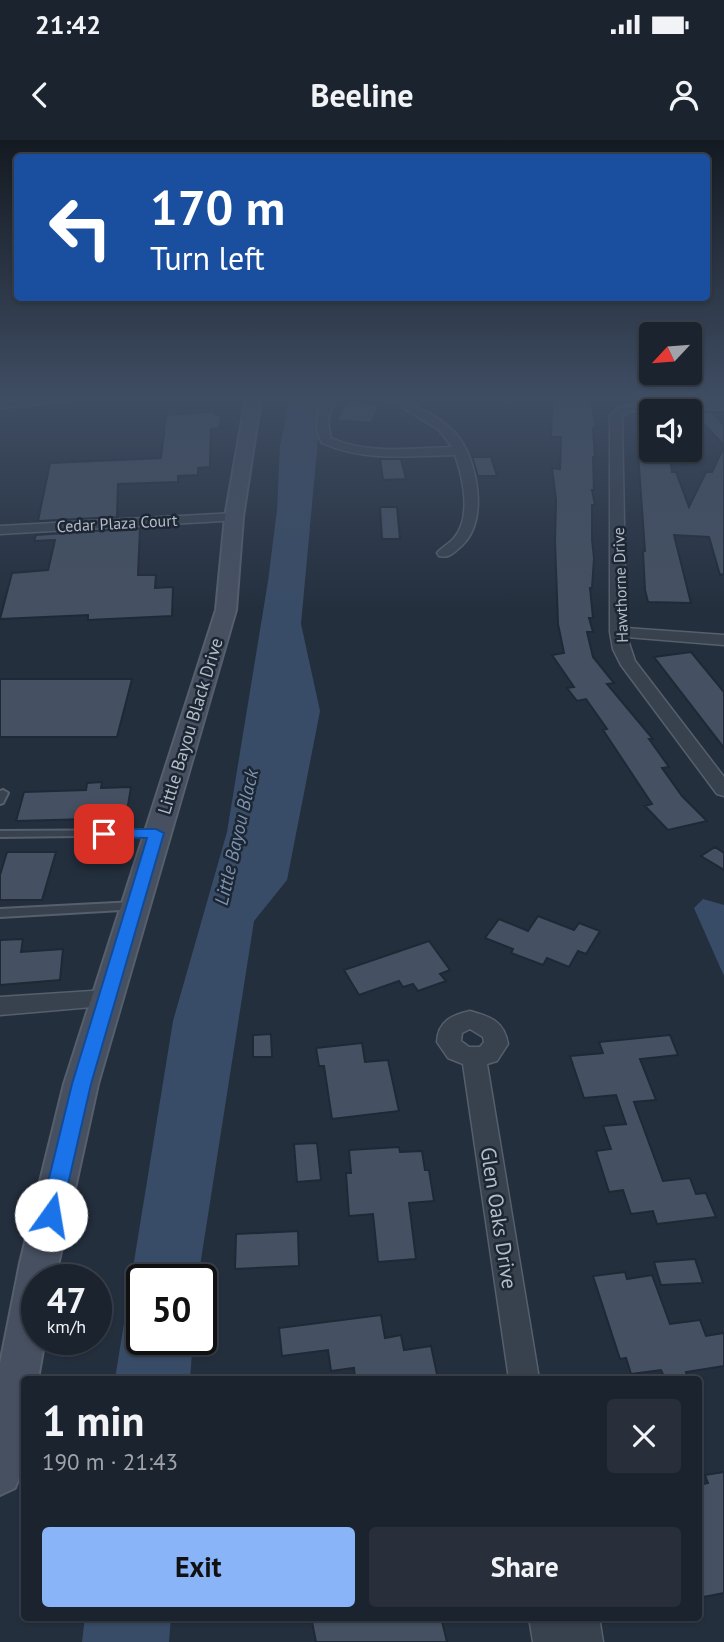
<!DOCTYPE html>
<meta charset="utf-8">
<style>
body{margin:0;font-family:"PT Sans",sans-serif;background:#282f3a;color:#f1f3f6;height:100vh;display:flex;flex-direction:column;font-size:26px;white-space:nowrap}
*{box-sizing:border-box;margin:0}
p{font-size:23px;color:#a0a4aa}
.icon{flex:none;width:38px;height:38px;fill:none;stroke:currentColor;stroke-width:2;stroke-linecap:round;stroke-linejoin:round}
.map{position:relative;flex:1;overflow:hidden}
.panel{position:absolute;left:21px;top:1236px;width:681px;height:245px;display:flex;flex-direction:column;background:#1b232e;border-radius:7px;box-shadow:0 2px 5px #0004,0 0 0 2px #39404a}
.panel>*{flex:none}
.guide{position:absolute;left:14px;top:14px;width:696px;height:147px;border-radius:7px;box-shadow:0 2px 5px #0004,0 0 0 2px #39404a;background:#1a4fa0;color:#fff;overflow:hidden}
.needle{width:46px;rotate:244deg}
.tools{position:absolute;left:639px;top:182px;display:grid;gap:14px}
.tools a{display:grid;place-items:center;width:63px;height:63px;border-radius:7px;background:#1b232e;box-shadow:0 2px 5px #0004,0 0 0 2px #39404a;font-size:35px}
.speed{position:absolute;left:21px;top:1124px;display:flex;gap:14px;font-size:35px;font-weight:700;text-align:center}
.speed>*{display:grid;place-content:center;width:91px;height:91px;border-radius:50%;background:#1b232e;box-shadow:0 2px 5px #0004,0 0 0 2px #39404a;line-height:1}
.speed small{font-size:18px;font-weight:400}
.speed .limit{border:4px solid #111;border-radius:10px;background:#fff;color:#111}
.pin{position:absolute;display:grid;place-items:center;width:60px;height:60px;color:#fff;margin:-30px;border-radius:14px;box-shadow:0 4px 10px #0006}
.me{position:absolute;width:77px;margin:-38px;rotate:13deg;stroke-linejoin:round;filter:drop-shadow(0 0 5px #0008)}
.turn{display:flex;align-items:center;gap:24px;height:147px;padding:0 21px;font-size:32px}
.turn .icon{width:91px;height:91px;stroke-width:2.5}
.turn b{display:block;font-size:49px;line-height:60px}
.round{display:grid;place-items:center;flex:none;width:74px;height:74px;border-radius:7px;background:#282f3a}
.overview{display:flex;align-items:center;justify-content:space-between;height:119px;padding:0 21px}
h1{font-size:42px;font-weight:800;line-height:52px}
.button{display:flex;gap:14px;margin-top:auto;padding:14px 21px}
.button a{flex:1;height:80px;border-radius:7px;background:#8ab4f8;color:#111;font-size:28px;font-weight:800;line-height:80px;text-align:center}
.button a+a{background:#282f3a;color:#f1f3f6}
.status{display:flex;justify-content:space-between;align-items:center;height:49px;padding:0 35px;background:#1b232e;direction:ltr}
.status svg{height:19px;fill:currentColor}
header{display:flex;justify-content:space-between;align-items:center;height:91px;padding:0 21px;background:#1b232e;font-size:32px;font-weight:800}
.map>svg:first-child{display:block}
</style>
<div class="status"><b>21:42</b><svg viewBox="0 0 49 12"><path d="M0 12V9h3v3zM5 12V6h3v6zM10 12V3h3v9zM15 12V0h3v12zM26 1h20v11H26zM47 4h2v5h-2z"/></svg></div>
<header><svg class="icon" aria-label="back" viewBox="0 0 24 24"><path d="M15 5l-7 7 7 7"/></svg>Beeline<svg class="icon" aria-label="person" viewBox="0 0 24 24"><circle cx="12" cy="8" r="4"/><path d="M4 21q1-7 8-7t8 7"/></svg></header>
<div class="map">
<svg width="724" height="1502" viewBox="0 0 724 1502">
<rect width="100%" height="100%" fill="#242f3e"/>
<path fill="#394c67" d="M326,258L321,267L301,484L320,571L287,740L254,781L198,1139H142V1199H193L190,1239H115L173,881L227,692L268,441L277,370L280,305L290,259Z
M703,759L724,765V836L694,768Z
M85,1477H171L169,1502H82Z"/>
<path fill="#455162" stroke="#1f2835" stroke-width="2" d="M558,258H591L596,288H593L595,317H593L594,350H592L595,365H592V400L594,418L592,448H590L593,478H589L593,492H587L593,517L614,543L607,544L653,599H649L669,627L662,628L682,656L707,681L668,690L645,666L652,664L603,590L607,589L586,559L577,561L567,548L574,547L552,515L564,513L558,484L555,401L556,360L552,328L560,329L561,297H551L552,262Z
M347,262L380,265L371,283L336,280Z
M216,271V275H221L220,288L211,289L210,327L198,328V335L178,336V342L118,344L117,377L38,381L50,323L161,318L166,275Z
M692,272H712L724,285V305Z
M651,273V315L670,318L672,332H676L689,367L706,332H712L724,307V434L720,435L709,397L674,395L691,463L648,462L645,450L643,411H645L638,313L642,314L635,274Z
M472,317H491L497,336H478Z
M380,319H401L406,339L383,340Z
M380,367H397L400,399H382Z
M140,388L138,435H156L155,448L173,447L172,476L88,480V475L0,479L12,433L48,430L55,400L34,401L36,395Z
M691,512L724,552V608L654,517Z
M0,539H132L117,597H0Z
M102,642L101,648L131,647L126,678L16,681L24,652L86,650L87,643Z
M715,707L724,713V730L701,716Z
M7,712H56L42,760H0V735Z
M538,776L574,790L579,783L600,791L586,814L578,811L569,827L547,818L543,825L511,813L513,809L485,798L499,779L528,791Z
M23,799L21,812L63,809L60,840L0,845V800Z
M429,801L450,830L440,834L446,841L418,851L413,844L403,847L399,841L359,855L344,830Z
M271,894L272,917H253V895Z
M670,895L678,915L640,919L656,960L634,962L663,1041L690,1038L696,1054L706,1053L716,1077L657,1084L653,1071L631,1074L623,1050L609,1052L596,1011L611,1009L603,986L626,984L616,955L584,958L570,916L603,913L599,902Z
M362,903L365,922L388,920L399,971L332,979L324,926H319L316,908Z
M317,1003L321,1040L297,1042L294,1004Z
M399,1007L400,1012L422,1011L425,1030H429L434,1061L409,1063L416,1119L378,1122L373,1074L349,1076L346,1033H351L349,1010Z
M298,1091L299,1126L235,1129L236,1094Z
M695,1119L703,1143L661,1145L654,1122Z
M625,1132L627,1139L652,1135L670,1184L700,1180L706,1196L724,1193V1226L686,1232L687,1236L669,1239H665L661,1230L631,1234L626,1218L620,1219L593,1136Z
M381,1175L385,1198L401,1195L404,1210L431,1206L438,1239H355L354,1228L331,1231L328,1210L282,1216L279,1188Z
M724,1332V1453L698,1458V1345L708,1343L705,1335Z
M311,1477H441L447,1502H316Z"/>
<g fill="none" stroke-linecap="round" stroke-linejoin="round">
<g stroke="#565f6c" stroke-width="4">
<path id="lane" d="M3,650L8,653L3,663L0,664V651Z
M156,690L160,691L161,693L160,695L0,697V691Z
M135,762L140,766L139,769L0,777V769Z"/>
</g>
<g stroke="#565f6c" stroke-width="3">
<path id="street" d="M33,258H75L70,261L0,268V262Z
M325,258H336C329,271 326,283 331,298C369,315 412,308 452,307L439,290L387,258C403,258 413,264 427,272C439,279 452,287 460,299C479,327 489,386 458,409C452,415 447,418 439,416L437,413C442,407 449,404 454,398C472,377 463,338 455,315C410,316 364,322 322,303C313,287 317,273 325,258Z
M724,263V269L631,271L622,276L626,488L724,495V505L627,497L635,521L724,637V656L717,654L621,525L613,509L610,492V276L616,269L631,265Z
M234,373L239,374V380L0,394V386Z
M107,850L115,853L119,859L115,865L0,875V857Z
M470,871C491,877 504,881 508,904L497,921L487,924L539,1239H509L463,924L448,918L437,902C438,881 452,875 470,871ZM470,889L483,897L484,902L480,907H469L461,901L462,893Z
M529,1477H599L603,1502H533Z"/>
</g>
<g stroke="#565f6c" stroke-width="4">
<path id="secondary" d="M246,258H261L243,377L236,470L98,944L55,1139H37V1199H45L38,1239H24C24,1275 30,1314 15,1348L0,1355V1224L20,1123L64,944L216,470L225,377Z"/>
</g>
<use href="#lane" fill="#38414e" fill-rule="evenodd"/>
<use href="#street" fill="#38414e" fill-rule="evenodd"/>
<use href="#secondary" fill="#465061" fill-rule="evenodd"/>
</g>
<linearGradient id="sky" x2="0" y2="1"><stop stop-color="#141a22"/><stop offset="0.55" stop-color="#3f4d63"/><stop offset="1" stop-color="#3f4d63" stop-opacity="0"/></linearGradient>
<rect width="724" height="469" fill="url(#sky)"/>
<path fill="#1a73e8" stroke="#114b97" stroke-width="2" d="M104,689H156L164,693L91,944L61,1075L58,1081L51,1084L43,1081L40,1075L72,944L147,698L99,697L97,694Z"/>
<g text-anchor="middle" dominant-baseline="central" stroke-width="5" stroke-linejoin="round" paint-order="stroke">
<g font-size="16" fill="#b4bcc9" stroke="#1d2633">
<text transform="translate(117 383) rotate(-3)">Cedar Plaza Court</text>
<text transform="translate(620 445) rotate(-92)">Hawthorne Drive</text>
</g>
<g font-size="18" fill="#b4bcc9" stroke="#1d2633">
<text transform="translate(190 586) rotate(-73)">Little Bayou Black Drive</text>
</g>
<g font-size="19" font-style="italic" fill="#7c92b1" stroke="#1d2633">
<text transform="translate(236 697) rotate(-77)">Little Bayou Black</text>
</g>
<g font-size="21" fill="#b4bcc9" stroke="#1d2633">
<text transform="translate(499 1078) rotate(81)">Glen Oaks Drive</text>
</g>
</g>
</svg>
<div class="tools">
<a><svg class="needle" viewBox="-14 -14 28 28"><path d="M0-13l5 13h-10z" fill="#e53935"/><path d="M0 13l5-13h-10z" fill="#a0a4aa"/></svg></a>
<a><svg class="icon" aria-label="sound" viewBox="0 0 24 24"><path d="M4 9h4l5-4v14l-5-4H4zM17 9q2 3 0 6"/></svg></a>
</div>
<div class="speed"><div>47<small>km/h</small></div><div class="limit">50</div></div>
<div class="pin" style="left:104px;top:694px;background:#d93025"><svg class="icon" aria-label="arrive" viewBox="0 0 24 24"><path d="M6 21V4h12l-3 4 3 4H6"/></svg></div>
<svg class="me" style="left:51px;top:1075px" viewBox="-20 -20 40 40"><circle r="19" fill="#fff"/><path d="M0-13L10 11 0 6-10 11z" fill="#1a73e8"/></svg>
<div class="guide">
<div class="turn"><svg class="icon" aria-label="left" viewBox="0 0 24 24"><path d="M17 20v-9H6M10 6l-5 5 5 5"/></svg><div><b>170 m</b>Turn left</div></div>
</div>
<section class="panel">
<div class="overview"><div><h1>1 min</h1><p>190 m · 21:43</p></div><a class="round"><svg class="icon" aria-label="close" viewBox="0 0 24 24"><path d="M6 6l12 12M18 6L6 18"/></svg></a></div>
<div class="button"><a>Exit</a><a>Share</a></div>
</section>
</div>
